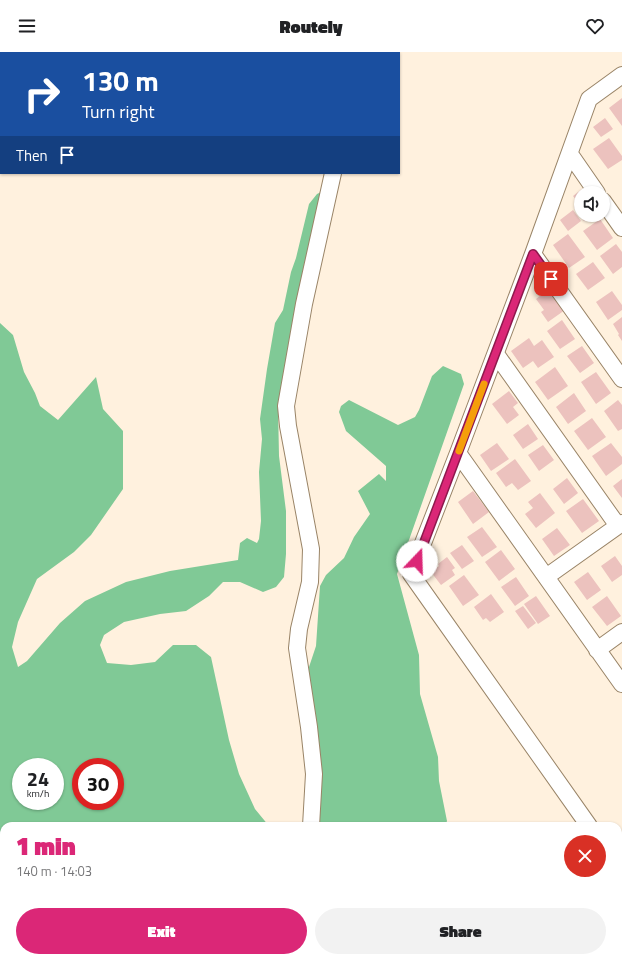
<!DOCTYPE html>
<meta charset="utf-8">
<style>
body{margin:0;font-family:"Titillium Web",sans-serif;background:#f2f2f2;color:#202124;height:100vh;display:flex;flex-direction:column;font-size:15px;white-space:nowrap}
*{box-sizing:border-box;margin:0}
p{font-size:13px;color:#757577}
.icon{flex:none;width:22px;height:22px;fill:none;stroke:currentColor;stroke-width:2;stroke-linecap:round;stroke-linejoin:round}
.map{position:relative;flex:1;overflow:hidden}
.panel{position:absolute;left:0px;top:770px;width:622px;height:140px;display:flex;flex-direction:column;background:#fff;border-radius:12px 12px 0 0;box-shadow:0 1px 3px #0004}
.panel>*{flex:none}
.top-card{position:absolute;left:0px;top:0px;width:400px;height:122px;box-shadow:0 1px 3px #0004;background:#1a4fa0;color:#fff;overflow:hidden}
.fabs{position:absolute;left:574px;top:134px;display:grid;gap:8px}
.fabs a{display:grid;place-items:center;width:36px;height:36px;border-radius:50%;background:#fff;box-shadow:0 1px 3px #0004;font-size:20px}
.speed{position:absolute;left:12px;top:706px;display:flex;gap:8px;font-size:20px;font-weight:700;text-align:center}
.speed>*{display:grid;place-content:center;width:52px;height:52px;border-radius:50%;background:#fff;box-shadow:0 1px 3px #0004;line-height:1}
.speed small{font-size:10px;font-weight:400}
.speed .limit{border:6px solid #d22;background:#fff;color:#111}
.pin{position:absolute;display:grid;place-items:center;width:34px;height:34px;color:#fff;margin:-17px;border-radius:8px;box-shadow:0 2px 6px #0006}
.me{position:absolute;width:44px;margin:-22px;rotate:21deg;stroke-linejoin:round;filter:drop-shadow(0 0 3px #0008)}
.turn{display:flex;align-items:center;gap:14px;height:84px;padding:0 16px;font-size:18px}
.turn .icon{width:52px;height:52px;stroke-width:2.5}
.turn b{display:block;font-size:28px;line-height:34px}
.then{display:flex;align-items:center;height:38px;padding:0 16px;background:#0003;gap:8px;font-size:15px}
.round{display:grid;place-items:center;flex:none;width:42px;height:42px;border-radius:21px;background:#f2f2f2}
.head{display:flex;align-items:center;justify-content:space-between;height:68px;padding:0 16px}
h1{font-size:24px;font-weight:800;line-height:30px;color:#db2777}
.button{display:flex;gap:8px;margin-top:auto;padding:8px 16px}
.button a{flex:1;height:46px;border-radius:24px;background:#db2777;color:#fff;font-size:16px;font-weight:800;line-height:46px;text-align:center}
.button a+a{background:#f2f2f2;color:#202124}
header{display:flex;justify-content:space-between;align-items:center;height:52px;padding:0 16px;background:#fff;font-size:18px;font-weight:800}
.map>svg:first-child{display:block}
</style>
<header><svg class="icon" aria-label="menu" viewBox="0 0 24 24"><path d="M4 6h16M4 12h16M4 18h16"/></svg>Routely<svg class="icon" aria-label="heart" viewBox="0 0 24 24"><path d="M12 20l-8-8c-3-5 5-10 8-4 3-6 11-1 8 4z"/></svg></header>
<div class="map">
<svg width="622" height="910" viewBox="0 0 622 910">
<rect width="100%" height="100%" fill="#fff1de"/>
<path fill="#80c996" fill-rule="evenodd" d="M321,140L326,144L278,355L279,404L286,459V502L284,525L276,535L263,540L240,530H223L209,544L186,559L160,562L124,570L104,583L100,593L107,611L131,613L155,610L173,593H196L211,605L229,688L239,722L255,757L269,774H4V906H287L286,910H0V271L13,283L24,320L35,341L40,354L58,368L96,325L103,357L123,379V437L91,483L74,500L37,527L18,570L12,595L18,615L27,609L60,571L85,549L126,530L170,519L238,508L240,491L247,486L257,491L259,487L261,469L259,420L262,387L260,367L267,317L275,271L283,258L291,220L296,206L309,152L317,142ZM21,715H55V749H21ZM81,715H115V749H81Z
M443,314L461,322L464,332L397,522L419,603L420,642L438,705L439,729L447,769L445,774H313L308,618L316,594L320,534L326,523L344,506L354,485L370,462L358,439L379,422L386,429V414L346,379L339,360L341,354L349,348L398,373L415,365L419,358L432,324Z
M324,906H369L396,910H327Z"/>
<path fill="#ecc2be" d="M622,46V74L609,56Z
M605,66L613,77L601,85L593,75Z
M609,86L622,104V108L608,117L593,97Z
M586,134L590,141H581V163H592L584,169L574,155L579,151L573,144Z
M573,158L581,169L568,179L560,168Z
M600,167L613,186L597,198L583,179Z
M568,182L585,205L569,216L553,193Z
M616,192L622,200V215L613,222L600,204Z
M593,210L605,226L588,238L576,222Z
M549,237L565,258L548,270L541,260L544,258L536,247Z
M612,239L622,253V258L608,268L596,250Z
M622,265V289L618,283L619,282L613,272Z
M562,268L575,287L560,297L547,279Z
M529,286L534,294L542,288L554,305L538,316L533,309L523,316L511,299Z
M582,294L594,311L580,321L567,304Z
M555,315L568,334L548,348L535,330Z
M596,320L611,341L596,352L581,330Z
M509,339L518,351L513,355L519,363L507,372L492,352Z
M574,341L586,359L568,372L556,355Z
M618,348L622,353V377L618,379L604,359Z
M592,366L606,385L588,398L574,379Z
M528,372L538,387L523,397L513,383Z
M497,391L509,407L491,419L480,403Z
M611,391L622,405V412L606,424L592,404Z
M543,393L554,408L539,419L528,403Z
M515,407L531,429L518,438L512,431L506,435L496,421Z
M567,426L578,441L564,452L553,437Z
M622,427V446L613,434Z
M473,439L489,460L473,472L458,450Z
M540,441L555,461L536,476L525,462L533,456L528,450Z
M583,447L599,469L582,481L566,459Z
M482,475L497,495L482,505L467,485Z
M557,476L570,493L554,504L542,487Z
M462,493L474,509L462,517L450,501Z
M501,498L515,517L499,529L485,510Z
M615,504L622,514V523L612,530L601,514Z
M447,505L455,516L452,518L455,523L441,533L431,520L439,514L438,512Z
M588,520L601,538L587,548L574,530Z
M464,523L479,543L463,554L449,534Z
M516,525L529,544L515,554L501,535Z
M491,542L504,560L490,570L486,566L483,568L474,555Z
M536,544L550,564L538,572L524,552Z
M607,544L621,564L607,574L592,555Z
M523,554L536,571L528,577L515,559Z"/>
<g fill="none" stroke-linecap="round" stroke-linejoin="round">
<g stroke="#998467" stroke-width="18">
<path id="street" d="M368,1L369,0
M570,102L597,141
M603,149L622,176
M533,202L622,327
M496,302L618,474
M458,401L622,632
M546,525L622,471
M597,598L622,580
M311,774L314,722L309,675L297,596L299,577L310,530L311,497L288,374L286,354L304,252L333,121
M589,774L411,522L458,401L533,202L589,47L622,23
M618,815L622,821
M618,870L622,863
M455,906V910
M593,910L596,906"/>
</g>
<use href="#street" stroke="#fff" stroke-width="16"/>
</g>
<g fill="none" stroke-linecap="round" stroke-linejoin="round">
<g stroke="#8e194d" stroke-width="10">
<path id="route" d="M417,509L533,202L551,227"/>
</g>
<use href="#route" stroke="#db2777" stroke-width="7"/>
<path stroke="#f59e0b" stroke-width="7" d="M459,399L484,332"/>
</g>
</svg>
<div class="fabs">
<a><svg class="icon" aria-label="sound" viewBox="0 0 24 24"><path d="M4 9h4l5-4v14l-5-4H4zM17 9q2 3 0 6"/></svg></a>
</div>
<div class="speed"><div>24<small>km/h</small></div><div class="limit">30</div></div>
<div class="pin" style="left:551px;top:227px;background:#d93025"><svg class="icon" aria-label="arrive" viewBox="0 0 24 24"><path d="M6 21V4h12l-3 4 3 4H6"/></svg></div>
<svg class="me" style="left:417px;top:509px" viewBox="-20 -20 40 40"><circle r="19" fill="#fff"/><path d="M0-13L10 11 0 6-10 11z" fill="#db2777"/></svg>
<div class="top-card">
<div class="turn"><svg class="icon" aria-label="right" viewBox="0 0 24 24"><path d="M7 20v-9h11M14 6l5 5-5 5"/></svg><div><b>130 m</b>Turn right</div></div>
<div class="then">Then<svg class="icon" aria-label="arrive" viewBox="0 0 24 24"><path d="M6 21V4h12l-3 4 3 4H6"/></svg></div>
</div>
<section class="panel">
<div class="head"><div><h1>1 min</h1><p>140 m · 14:03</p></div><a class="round" style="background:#d93025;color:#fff"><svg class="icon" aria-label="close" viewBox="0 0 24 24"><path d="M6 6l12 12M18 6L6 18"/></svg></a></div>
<div class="button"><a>Exit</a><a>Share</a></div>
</section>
</div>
